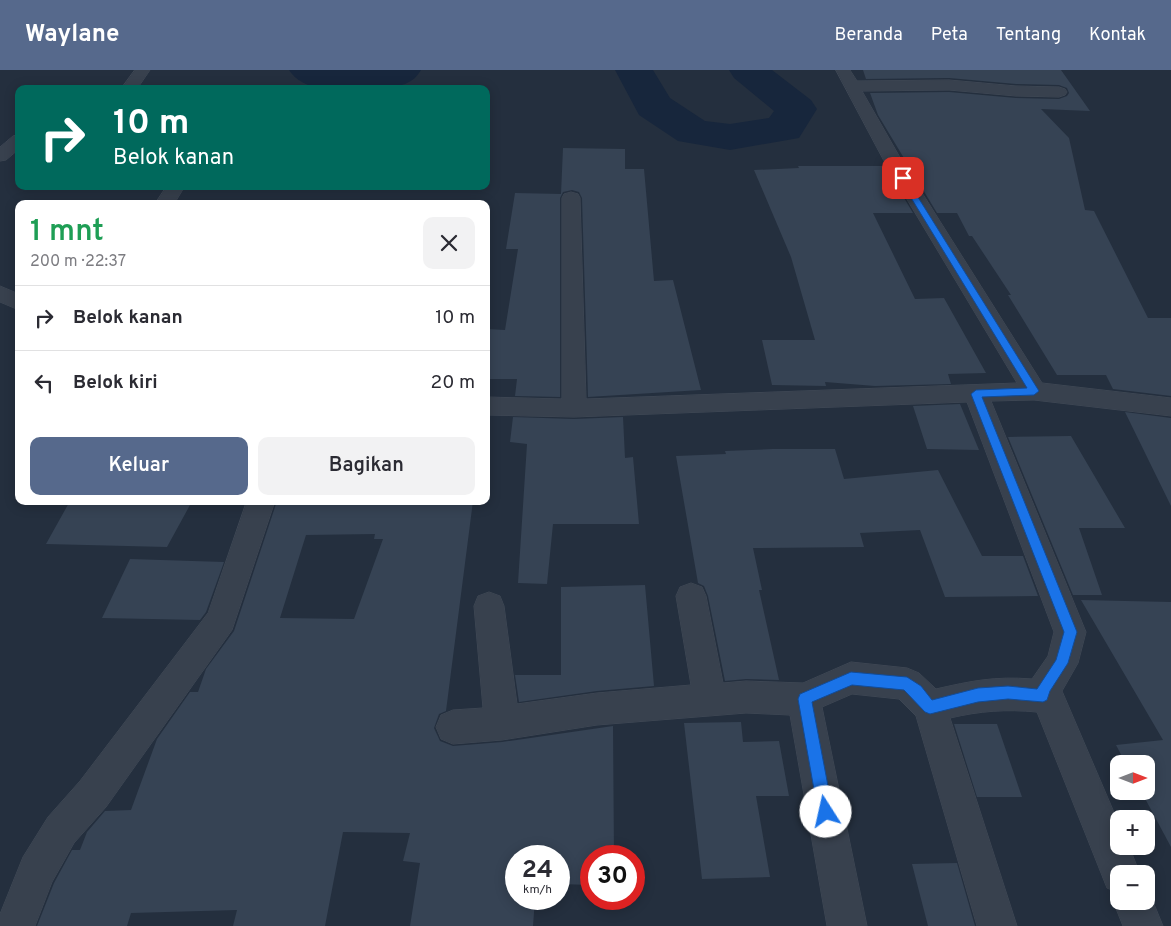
<!DOCTYPE html>
<html lang="id">
<meta charset="utf-8">
<style>
body{margin:0;font-family:Overpass,sans-serif;background:#f2f2f3;color:#2b2b33;height:100vh;display:flex;flex-direction:column;font-size:19px;white-space:nowrap}
*{box-sizing:border-box;margin:0}
p{font-size:16px;color:#7c7c81}
.icon{flex:none;width:28px;height:28px;fill:none;stroke:currentColor;stroke-width:2;stroke-linecap:round;stroke-linejoin:round}
.map{position:relative;flex:1;overflow:hidden}
.details{position:absolute;left:15px;top:130px;width:475px;height:305px;display:flex;flex-direction:column;background:#fff;border-radius:10px;box-shadow:0 2px 12px #0003}
.details>*{flex:none}
.guide{position:absolute;left:15px;top:15px;width:475px;height:105px;border-radius:10px;box-shadow:0 2px 12px #0003;background:#00695c;color:#fff;overflow:hidden}
.needle{width:32px;rotate:90deg}
.tools{position:absolute;left:1110px;top:685px;display:grid;gap:10px}
.tools a{display:grid;place-items:center;width:45px;height:45px;border-radius:10px;background:#fff;box-shadow:0 2px 12px #0003;font-size:25px}
.speed{position:absolute;left:505px;top:775px;display:flex;gap:10px;font-size:25px;font-weight:700;text-align:center}
.speed>*{display:grid;place-content:center;width:65px;height:65px;border-radius:50%;background:#fff;box-shadow:0 2px 12px #0003;line-height:1}
.speed small{font-size:12px;font-weight:400}
.speed .limit{border:8px solid #d22;background:#fff;color:#111}
.pin{position:absolute;display:grid;place-items:center;width:42px;height:42px;color:#fff;margin:-21px;border-radius:10px;box-shadow:0 2px 8px #0006}
.me{position:absolute;width:55px;margin:-28px;rotate:350deg;stroke-linejoin:round;filter:drop-shadow(0 0 4px #0008)}
.turn{display:flex;align-items:center;gap:18px;height:105px;padding:0 15px;font-size:22px}
.turn .icon{width:65px;height:65px;stroke-width:2.5}
.turn b{display:block;font-size:35px;line-height:42px}
.round{display:grid;place-items:center;flex:none;width:52px;height:52px;border-radius:10px;background:#f2f2f3}
.summary{display:flex;align-items:center;justify-content:space-between;height:85px;padding:0 15px}
h1{font-size:30px;font-weight:600;line-height:38px;color:#1e9e55}
.button{display:flex;gap:10px;margin-top:auto;padding:10px 15px}
.button a{flex:1;height:58px;border-radius:10px;background:#56698c;color:#fff;font-size:20px;font-weight:600;line-height:58px;text-align:center}
.button a+a{background:#f2f2f3;color:#2b2b33}
ul{padding:0;list-style:none}
li{display:flex;align-items:center;gap:15px;height:65px;padding:0 15px;border-top:1px solid #e1e1e2}
li div{flex:1}
li b{display:block;font-size:19px}
li em{font-style:normal}
header{display:flex;align-items:center;gap:30px;box-sizing:border-box;height:70px;padding:0 25px;background:#56698c;color:#fff}
header strong{font-size:24px}
nav{display:flex;gap:28px;margin-inline-start:auto;font-size:18px}
.map>svg:first-child{display:block}
</style>
<header>
<strong>Waylane</strong>
<nav><a>Beranda</a><a>Peta</a><a>Tentang</a><a>Kontak</a></nav>
</header>
<div class="map">
<svg width="1171" height="856" viewBox="0 0 1171 856">
<rect width="100%" height="100%" fill="#242f3e"/>
<g fill="none" stroke-linecap="round" stroke-linejoin="round">
<path fill="#17263c" fill-rule="evenodd" d="M289,0H421C417,6 414,10 407,13C393,21 338,21 322,19C309,17 295,10 289,0Z
M615,0H653L670,28L705,51L730,54L769,48L774,41L734,8L729,0H772L811,30L817,39L799,68L730,80L678,71L639,45Z"/>
</g>
<path fill="#364354" fill-rule="evenodd" d="M863,0H1061L1090,41L1041,39L1069,68L1085,140L1094,141L1148,248H1171V326L1113,319L1106,305H1057L1008,225H1011L972,166H969L957,143H937L878,45L870,23L949,22L1016,28L1059,29L1067,26L1069,23L1067,18L1059,15L1016,14L949,8L866,9Z
M563,78L625,79V99H644L654,211L673,210L701,320L588,327L582,128L579,122L572,120L563,122L560,128V327L515,326L517,309H486V259L505,260L518,179H506L515,123L561,124Z
M798,96H885L913,143H873L915,229L944,228L986,303L948,304L951,314L875,316L825,312L826,316L772,315L762,270H815L791,187L754,100L799,98Z
M960,334L979,380L927,379L913,336Z
M1125,342L1171,348V436Z
M513,347L574,349L623,347L625,388L633,387L639,454H553L547,514L518,513L527,374L510,372Z
M1071,366L1125,458H1079L1102,525H1073L1008,367Z
M773,379H835L844,409L938,400L982,486H1023L1038,526L945,527L920,460L860,463L864,477L753,478L762,520H759L779,610L746,609L725,611L708,526L704,516L698,513L676,386L726,384L725,381Z
M70,431H151L190,435L167,477L46,474Z
M277,431H473L446,641L439,644L434,658L440,671L453,676L502,672L613,656L614,786H591V815L559,814V786H516V829H535L533,856H410L420,793L403,791L410,763L343,762L325,856H233L237,840L131,843L127,856H37L54,813L72,780H80L87,762L105,741L131,740L157,669L190,622H198L206,599L234,561ZM375,464L374,469H383L354,549L280,548L306,465Z
M130,489L224,492L206,542L200,550L102,548Z
M645,515L654,616L597,621L519,632L515,605H561V517Z
M1081,530L1171,532V777L1141,721H1146V694H1126L1116,675L1163,670Z
M741,652L743,672L779,671L789,726H756L770,807L702,809L684,653Z
M954,654H997L1022,727H977Z
M957,793L975,856H928L912,794Z"/>
<g fill="none" stroke-linecap="round" stroke-linejoin="round">
<g stroke="#414a57" stroke-width="1">
<path id="minor" d="M135,0H150L137,19H121Z
M836,0H850L857,11L949,10L1016,16L1059,17L1065,19L1067,22L1065,25L1059,27L1016,26L949,20L862,21L902,91L1042,313L1171,328V346L1034,330L991,331L1086,562L1078,593L1062,621L1119,754V776H1129L1140,804H1119V831H1146L1147,817L1163,856H1123L1113,831L1117,822L1107,818L1037,642C1006,639 980,641 950,648L1017,856H977L916,646L899,629L852,624L822,637L867,856H827L790,645L746,643L597,655L502,670L453,674L441,669L436,657L441,645L453,640L483,638L474,536L478,526L489,522L500,526L504,536L517,634L597,623L691,615L676,526L680,517L691,513L702,517L706,526L723,613L746,611L803,613L851,592L907,598L919,603L936,619C971,611 995,606 1032,609L1048,586L1054,562L967,332L574,347L486,345V327L562,329V128L564,124L571,122L578,124L580,128L586,329L1017,313L884,91Z
M19,65V79L6,90L0,91V77L13,66Z
M167,116H185L174,134H155Z
M0,216L19,224V240L0,232Z
M247,431H275L232,560L106,737L74,773L52,812L35,856H0V844L23,787L48,747L80,711L208,543Z"/>
</g>
<use href="#minor" fill="#38414e" fill-rule="evenodd"/>
</g>
<path fill="#1a73e8" stroke="#114b97" d="M900,106L906,108L1039,321L1034,325L982,327L1077,562L1068,593L1050,621L1047,630L1043,632L1008,629L978,632L930,644L925,642L904,620L852,615L812,632L833,742L831,748L826,750L820,748L818,742L798,629L800,624L851,602L907,607L921,616L932,630L978,618L1008,616L1037,619L1056,590L1064,562L971,324L976,320L1027,318L899,108Z"/>
</svg>
<div class="tools">
<a><svg class="needle" viewBox="-14 -14 28 28"><path d="M0-13l5 13h-10z" fill="#e53935"/><path d="M0 13l5-13h-10z" fill="#7c7c81"/></svg></a>
<a>+</a>
<a>−</a>
</div>
<div class="speed"><div>24<small>km/h</small></div><div class="limit">30</div></div>
<div class="pin" style="left:903px;top:108px;background:#d93025"><svg class="icon" aria-label="arrive" viewBox="0 0 24 24"><path d="M6 21V4h12l-3 4 3 4H6"/></svg></div>
<svg class="me" style="left:826px;top:742px" viewBox="-20 -20 40 40"><circle r="19" fill="#fff"/><path d="M0-13L10 11 0 6-10 11z" fill="#1a73e8"/></svg>
<div class="guide">
<div class="turn"><svg class="icon" aria-label="right" viewBox="0 0 24 24"><path d="M7 20v-9h11M14 6l5 5-5 5"/></svg><div><b>10 m</b>Belok kanan</div></div>
</div>
<section class="details">
<div class="summary"><div><h1>1 mnt</h1><p>200 m · 22:37</p></div><a class="round"><svg class="icon" aria-label="close" viewBox="0 0 24 24"><path d="M6 6l12 12M18 6L6 18"/></svg></a></div>
<ul>
<li><svg class="icon" aria-label="right" viewBox="0 0 24 24"><path d="M7 20v-9h11M14 6l5 5-5 5"/></svg><div><b>Belok kanan</b></div><em>10 m</em></li>
<li><svg class="icon" aria-label="left" viewBox="0 0 24 24"><path d="M17 20v-9H6M10 6l-5 5 5 5"/></svg><div><b>Belok kiri</b></div><em>20 m</em></li>
</ul>
<div class="button"><a>Keluar</a><a>Bagikan</a></div>
</section>
</div>
